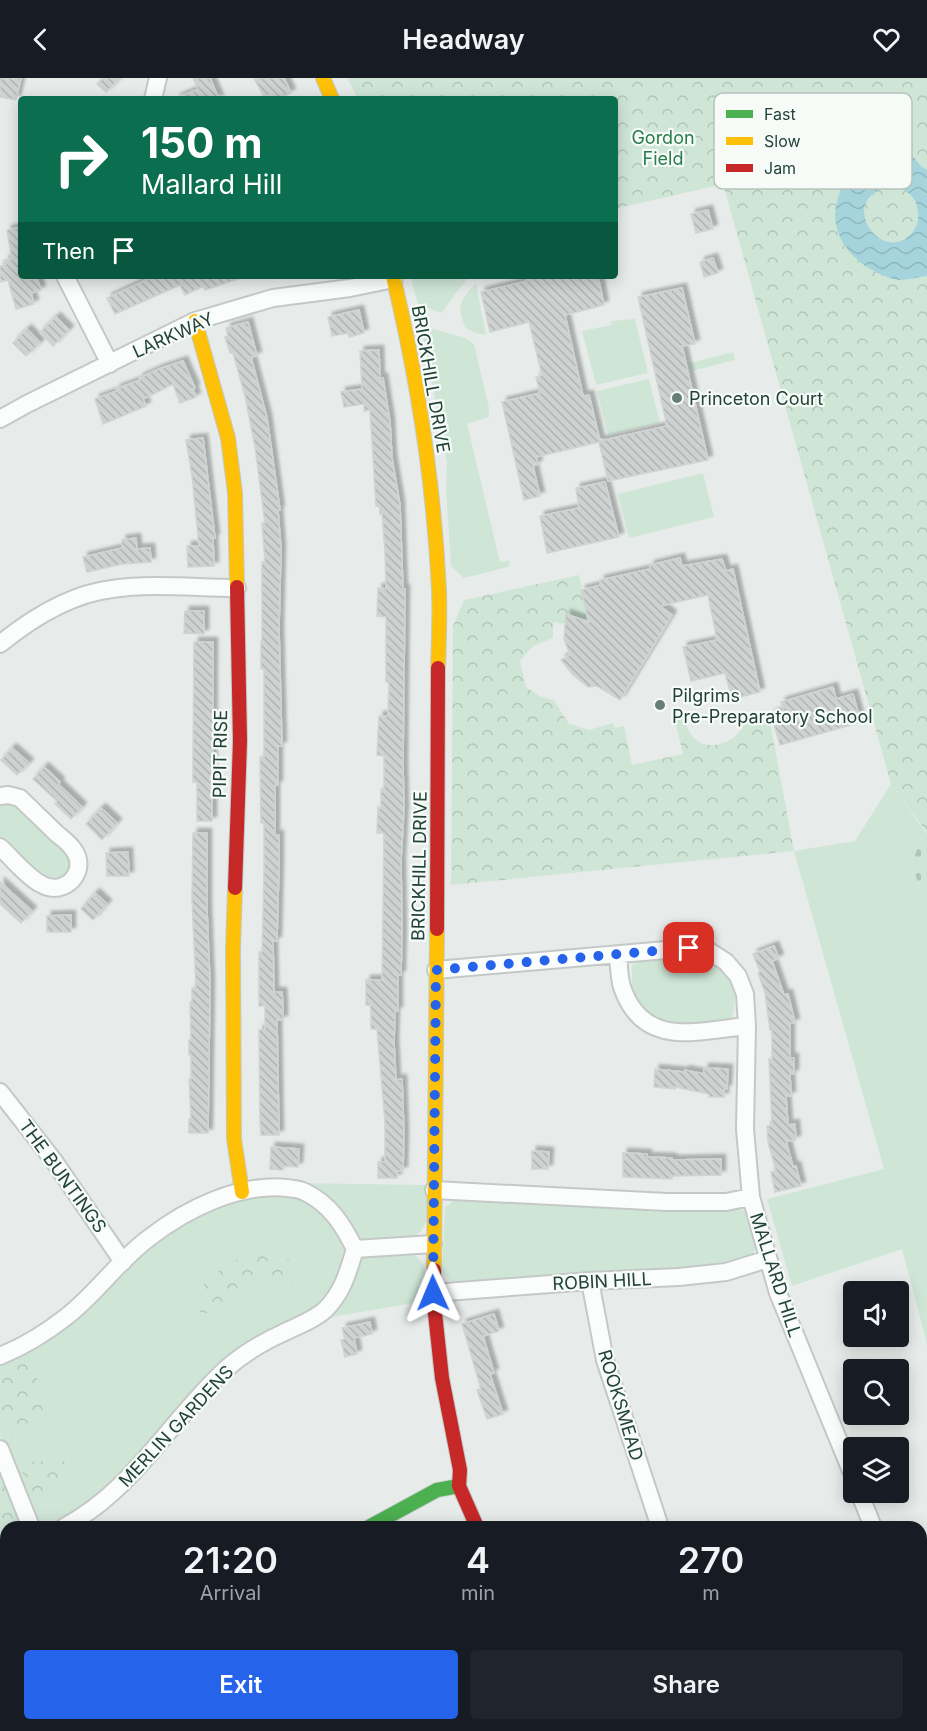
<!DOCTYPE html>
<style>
body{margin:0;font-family:Inter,sans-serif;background:#20242c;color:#f1f3f6;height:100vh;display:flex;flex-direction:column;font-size:22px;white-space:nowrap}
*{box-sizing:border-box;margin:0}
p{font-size:20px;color:#9ea1a6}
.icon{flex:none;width:33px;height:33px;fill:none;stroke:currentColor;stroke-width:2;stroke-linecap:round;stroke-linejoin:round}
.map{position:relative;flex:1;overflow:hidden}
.details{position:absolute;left:0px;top:1443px;width:927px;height:210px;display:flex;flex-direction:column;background:#171b24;border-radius:18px 18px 0 0;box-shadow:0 3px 15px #0003}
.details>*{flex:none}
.guide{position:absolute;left:18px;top:18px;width:600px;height:183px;border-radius:6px;box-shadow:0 3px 15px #0003;background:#0b6e4f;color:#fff;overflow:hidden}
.fabs{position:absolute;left:843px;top:1203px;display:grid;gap:12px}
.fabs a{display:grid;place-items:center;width:66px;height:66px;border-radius:6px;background:#171b24;box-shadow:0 3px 15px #0003;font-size:30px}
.pin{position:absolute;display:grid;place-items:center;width:51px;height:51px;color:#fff;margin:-26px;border-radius:12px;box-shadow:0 3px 9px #0006}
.me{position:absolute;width:66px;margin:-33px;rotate:359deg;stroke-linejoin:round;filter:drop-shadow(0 0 4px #0008)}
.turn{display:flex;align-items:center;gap:21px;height:126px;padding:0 24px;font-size:27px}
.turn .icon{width:78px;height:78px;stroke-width:2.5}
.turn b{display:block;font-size:42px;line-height:51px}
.then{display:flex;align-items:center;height:57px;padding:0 24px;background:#0003;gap:12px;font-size:22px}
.eta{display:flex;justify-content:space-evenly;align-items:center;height:102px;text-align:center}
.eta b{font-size:36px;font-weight:600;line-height:42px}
.button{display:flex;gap:12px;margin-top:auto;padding:12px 24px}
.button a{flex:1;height:69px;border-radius:6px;background:#2563eb;color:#fff;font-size:24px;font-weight:600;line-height:69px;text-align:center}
.button a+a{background:#20242c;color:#f1f3f6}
header{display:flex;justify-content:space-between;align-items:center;height:78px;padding:0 24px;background:#171b24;font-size:27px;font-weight:600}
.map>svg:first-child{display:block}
</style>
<header><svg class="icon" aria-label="back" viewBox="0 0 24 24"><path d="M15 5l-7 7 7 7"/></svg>Headway<svg class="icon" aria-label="heart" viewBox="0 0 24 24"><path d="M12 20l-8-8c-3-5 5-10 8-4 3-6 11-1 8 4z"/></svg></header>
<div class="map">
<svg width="927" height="1653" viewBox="0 0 927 1653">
<defs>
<pattern id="forest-crowns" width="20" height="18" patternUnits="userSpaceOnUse" patternTransform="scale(1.5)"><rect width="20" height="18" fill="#cfe6d7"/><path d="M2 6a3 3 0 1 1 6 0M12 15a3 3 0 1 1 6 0" fill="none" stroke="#b1c6b9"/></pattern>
<pattern id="cemetery-stones" width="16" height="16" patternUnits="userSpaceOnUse" patternTransform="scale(1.5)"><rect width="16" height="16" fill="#cfe6d7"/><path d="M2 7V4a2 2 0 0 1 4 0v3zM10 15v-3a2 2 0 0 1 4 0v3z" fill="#b1c6b9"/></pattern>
<pattern id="water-waves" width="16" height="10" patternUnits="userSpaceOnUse" patternTransform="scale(1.5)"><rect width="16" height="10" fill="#a5d4dd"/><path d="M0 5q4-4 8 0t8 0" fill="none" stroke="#8eb7be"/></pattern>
<pattern id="building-back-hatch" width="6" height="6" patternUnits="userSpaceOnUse" patternTransform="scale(1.5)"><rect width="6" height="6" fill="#ced3d1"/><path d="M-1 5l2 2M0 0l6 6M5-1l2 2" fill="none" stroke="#b1b6b4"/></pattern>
<filter id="shadow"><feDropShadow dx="4.5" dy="-4.5" stdDeviation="1.5" flood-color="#0004"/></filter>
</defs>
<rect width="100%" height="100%" fill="#e7ecea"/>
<path fill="#cfe6d7" d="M410,198H469L441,235L418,226Z
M476,205L486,257L475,255L466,250C455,228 461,222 476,205Z
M635,241L648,295L596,307L582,253L612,247L611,243Z
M434,251L465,260L474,266L489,330V339L467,346L500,484L509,482L510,486L508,489L464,500L451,488L446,413L447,385L422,252Z
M733,274L735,282L692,293L690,285Z
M649,301L660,345L608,357L597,313Z
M703,395L714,439L629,460L618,416Z
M891,706L925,754L912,783L927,840V1266L902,1171L792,1208L767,1121L884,1091L794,773L855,763Z
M0,723L18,725L73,780L69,801L42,802L0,761Z
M694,874C730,892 741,897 732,941C725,943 717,947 710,948C685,953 646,947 635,920C631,910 632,898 632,887L646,879Z
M296,1105L427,1107C427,1128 432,1153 409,1161L361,1162L355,1159Z
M273,1114L311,1122L338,1150L344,1169V1188L322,1229L278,1251L130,1391L59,1447H39L32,1440L0,1357V1285L154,1164L206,1133L241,1121Z
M460,1121L740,1129C753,1140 761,1165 751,1180L716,1192L453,1206L442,1194L445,1130L452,1124Z
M410,1174C431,1187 426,1201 426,1223L326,1240L362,1176Z
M597,1647H759L764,1653H600Z"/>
<path fill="url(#forest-crowns)" d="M347,0H927V755L891,706L723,106L615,131V21H358Z
M579,497L587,533L585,542L566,536L565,546L553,544V560L533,568L520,583L526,609L539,618L554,622L568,645L589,652L613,645L615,650L624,648L632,687L683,676L674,639L683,637C686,646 689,656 696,662C712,675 743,661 744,642H755L769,638L794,773L451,807L453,548L464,522Z
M254,1175L282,1178L299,1189V1199L292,1206L256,1197L229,1216L212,1235H202L194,1228C195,1224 196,1218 198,1214C209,1196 236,1181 254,1175Z
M20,1279L42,1307L43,1342L14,1362L0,1328V1295Z
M18,1383L72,1384L56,1407L33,1421Z
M0,1386L25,1449H6V1628H0Z
M38,1647H67L72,1653H29L32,1649Z"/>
<path fill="url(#cemetery-stones)" d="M925,754L927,755V840L912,783Z"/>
<path fill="url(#water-waves)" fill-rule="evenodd" d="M890,72L911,76L921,88L927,92V198C918,199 908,202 899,202C888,201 870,192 861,185C835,163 828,138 843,107C847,101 851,93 857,88C866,80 879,77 890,72ZM894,108C898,110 903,111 907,114C920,122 922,143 912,155C881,190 832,117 894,108Z"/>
<path fill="url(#building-back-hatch)" stroke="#cfd5d3" stroke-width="1.5" filter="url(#shadow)" d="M0,0H21L16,22L0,19Z
M103,0H120L106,14L97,6Z
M193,0H210L219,21H175L198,11Z
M254,0H284L291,15L278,21H273L270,16L264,19Z
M708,132L713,151L696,155L691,136Z
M21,149V198H28V202L37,200L41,212L31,215L34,226L16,231L8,202L0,204V188L6,187L5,182L12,181L7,152Z
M713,180L718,195L704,199L700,184Z
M155,198H241V200L205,212L203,208L185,217L180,207L115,236L107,220Z
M528,198H598L604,227L565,237L583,318L589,317L600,363L667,348L638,219L682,210L695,266L682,268L708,382L608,403L599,364L536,379L538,386L533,388L540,418L524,422L502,324L540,315L536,299L542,297L529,244L490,254L481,214L527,203Z
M359,232L364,255L349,259L348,255L332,258L328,239Z
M56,239L69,252L53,268L40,254Z
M248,244L257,278L251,279L267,340L280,432H278L281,471L279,551L282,668H278V707H275V758L279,757V785L277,863H273L274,914H282L283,928V942H277L279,1057H261L260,1044L259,952H265V928H259V874H262L264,796V745H261L260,679H264V591H261V563H262V484H265L262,445H265L255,369L245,318L233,275H230L225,259L228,258L226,250Z
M27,251L40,265L26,278L13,265Z
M379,272L380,300H383L390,344L392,380L400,427L403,511H405L403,686L404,730L401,783L402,854L401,897H398V933H395L394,965L396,1002L402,1001L404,1057L403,1093H397V1100H378V1084H385V1044L377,951H371V932L370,927H366V902H382L384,755H377L378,729L381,730V711H384V678L377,677L379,638H388L389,604H386V539L377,538L378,510L386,511L385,474L382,435L380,436L379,427L376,428L370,332L364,333V326L344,329L341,314L362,311L360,273Z
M183,283L195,310L193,311L196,319L180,325L173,306L143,321L146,328L103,346L95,321L117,313L116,311L140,302L139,300L159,291Z
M203,360L215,460H213L214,488L188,489L187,468H199L192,398L186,362Z
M605,404L619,459L547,475L540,438L579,430L576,410Z
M136,460L137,471L150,470L151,484L122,486L87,494L83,479L122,470V462Z
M680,480L682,488L722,481L726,493L733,491L760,614L732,621L725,595L691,603L683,569L717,562L708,517L660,528L672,537L620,622L597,608L588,609L572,596L561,582L570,577L564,561L566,536L589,544L581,512L601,507L600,502L650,491V487Z
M185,533H204V556L184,555Z
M194,564H213L212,743H197V704H193V677Z
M833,609L836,621L853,616L859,638H856L858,645L780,667L771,636L784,633L781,624Z
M12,670L29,685L17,697L1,682Z
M44,689L60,704L58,706L82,729L71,741L55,726L57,723L33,701Z
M101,730L117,745L102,762L86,746Z
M193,755H207V832L210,906L208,1055H189V1041H191L189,1001H191V977H189V962H191L190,924H192V910H196L192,821Z
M128,774L129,798H107L106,775Z
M0,804L32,833L21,845L0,826Z
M95,815L107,826L93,842L81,831Z
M71,837V854H47V838Z
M774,868L779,880L772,883L784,917L788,916L795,945H790V980H794V996H790L791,1018H786L788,1047L795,1046L796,1062L786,1063L793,1089L796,1088L801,1108L775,1114L771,1094L776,1093L768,1064L767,1048H772L769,981H772V952H770L765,915L758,895L760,894L753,876Z
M704,990L728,991L727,1011H724V1019H709V1016L675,1009V1011L654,1009L655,991L684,994L685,992L704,996Z
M271,1069L299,1071L298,1089L284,1088L283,1092L270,1091Z
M532,1073L549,1074L548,1091H532Z
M623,1075L647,1076V1079L672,1080V1082L721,1081V1097L672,1098V1101L623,1099Z
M494,1236L499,1253L483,1258L494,1295L490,1296L503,1336L487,1341L477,1312L481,1311L462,1246Z
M370,1244L372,1256L354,1260L357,1276L345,1279L341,1262L345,1261L342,1250Z"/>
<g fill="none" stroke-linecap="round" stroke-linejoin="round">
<g stroke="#c4c9c7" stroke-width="20">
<path id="street" d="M153,21L158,0
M65,198L110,286
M0,341L27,326L195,243L273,220L350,210L394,201
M0,566C32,540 70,516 112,511C153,505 196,510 237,510
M0,718L8,717L20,720C32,732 44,743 56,755C62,760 69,765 73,771C90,793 64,820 41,806C27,799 12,780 0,769
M618,877C619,887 619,899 622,909C643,971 697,953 747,948
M436,892L689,870L709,873L726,884L738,898L745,916L747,948L745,1051L751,1119L778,1215L854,1400
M0,1014L54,1083L123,1184
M434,1112L667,1124H726L751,1119
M590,1203L605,1282L660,1449
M433,1215L590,1203L679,1199L726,1194L768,1181
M0,1278C22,1269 47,1254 66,1239C96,1216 119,1182 149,1160C186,1131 239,1105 287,1110C293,1111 300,1111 305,1114C330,1126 343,1147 355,1171
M0,1371L31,1449
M859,1414L873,1449
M64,1449C134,1412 171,1341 227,1290C244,1275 265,1263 285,1254C299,1247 314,1242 325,1232C343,1214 348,1194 355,1171L433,1166
M921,1517L927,1522
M17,1647L18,1653
M79,1647V1653
M288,1647L291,1653
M766,1647L771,1653"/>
</g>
<g stroke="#c2cac7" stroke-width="16">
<path id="fast" d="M369,1449L437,1412L459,1408
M585,1647L589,1653"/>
</g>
<g stroke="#c2cac7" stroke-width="16">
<path id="slow" d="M323,0L332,21
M393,198C417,298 434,409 439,512C440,538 439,564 438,590
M195,243L228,360L235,415L237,509
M235,810L233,871L234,1061L242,1114
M434,1192L437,851"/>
</g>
<g stroke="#c2cac7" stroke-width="16">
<path id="jam" d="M235,810L240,663L237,509
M437,851L438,590
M434,1192V1226L442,1300L460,1392L459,1408L477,1449
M0,1638L6,1639"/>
</g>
<use href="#street" stroke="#fbfcfc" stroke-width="16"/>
<use href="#fast" stroke="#4caf50" stroke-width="14"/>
<use href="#slow" stroke="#ffc107" stroke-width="14"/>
<use href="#jam" stroke="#c62828" stroke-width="14"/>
</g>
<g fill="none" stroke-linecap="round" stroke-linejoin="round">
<path stroke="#2563eb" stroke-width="10" stroke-dasharray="0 18" d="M433,1215L436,892L689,870"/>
</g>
<g fill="#677e78" stroke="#f6fbf8" stroke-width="2">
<circle cx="677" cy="320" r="6"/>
<circle cx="660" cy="627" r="6"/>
</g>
<g text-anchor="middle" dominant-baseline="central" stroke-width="4.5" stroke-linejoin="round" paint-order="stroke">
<g font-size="18" fill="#297d4a" stroke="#f6fbf8">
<text x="663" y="59">Gordon<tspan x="663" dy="21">Field</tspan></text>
</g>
<g font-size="18" fill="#22423a" stroke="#f6fbf8">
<text transform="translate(173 257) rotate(-24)">LARKWAY</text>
<text transform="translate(431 301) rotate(80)">BRICKHILL DRIVE</text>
<text transform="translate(220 676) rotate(-89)">PIPIT RISE</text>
<text transform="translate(419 788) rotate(-89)">BRICKHILL DRIVE</text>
<text transform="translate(63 1098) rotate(54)">THE BUNTINGS</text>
<text transform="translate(776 1197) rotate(72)">MALLARD HILL</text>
<text transform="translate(602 1203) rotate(-3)">ROBIN HILL</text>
<text transform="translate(621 1327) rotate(73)">ROOKSMEAD</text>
<text transform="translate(176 1348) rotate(-47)">MERLIN GARDENS</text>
</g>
<g font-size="18" fill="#22423a" stroke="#f6fbf8" text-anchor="start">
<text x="689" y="320">Princeton Court</text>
<text x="672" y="617">Pilgrims<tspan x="672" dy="21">Pre-Preparatory School</tspan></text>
</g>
</g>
<rect x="714" y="15" width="198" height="96" rx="9" fill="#f6fbf8" stroke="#b6c4bf" stroke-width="1.5"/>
<rect x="726" y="32" width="27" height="8" fill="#4caf50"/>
<rect x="726" y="59" width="27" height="8" fill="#ffc107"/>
<rect x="726" y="86" width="27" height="8" fill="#c62828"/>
<g font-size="16" fill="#22423a">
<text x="764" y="42">Fast</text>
<text x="764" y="69">Slow</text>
<text x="764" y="96">Jam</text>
</g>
</svg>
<div class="fabs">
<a><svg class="icon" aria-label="sound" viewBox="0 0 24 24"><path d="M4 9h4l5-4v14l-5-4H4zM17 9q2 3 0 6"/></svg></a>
<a><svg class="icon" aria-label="search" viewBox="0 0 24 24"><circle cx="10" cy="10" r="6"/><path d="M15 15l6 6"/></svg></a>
<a><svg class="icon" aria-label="layers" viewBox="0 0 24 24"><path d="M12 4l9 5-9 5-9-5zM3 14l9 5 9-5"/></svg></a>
</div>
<div class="pin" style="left:689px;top:870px;background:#d93025"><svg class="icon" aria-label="arrive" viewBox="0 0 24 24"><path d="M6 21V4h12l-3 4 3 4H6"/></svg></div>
<svg class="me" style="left:433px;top:1215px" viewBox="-20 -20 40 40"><path d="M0-17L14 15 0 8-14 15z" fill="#2563eb" stroke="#fff" stroke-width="4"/></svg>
<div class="guide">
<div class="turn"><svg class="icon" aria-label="right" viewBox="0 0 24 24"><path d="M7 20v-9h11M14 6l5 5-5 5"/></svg><div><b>150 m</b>Mallard Hill</div></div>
<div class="then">Then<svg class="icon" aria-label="arrive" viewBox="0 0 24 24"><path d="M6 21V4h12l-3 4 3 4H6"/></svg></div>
</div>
<section class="details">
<div class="eta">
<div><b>21:20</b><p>Arrival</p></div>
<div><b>4</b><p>min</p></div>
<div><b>270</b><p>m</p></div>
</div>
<div class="button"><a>Exit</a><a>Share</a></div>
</section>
</div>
